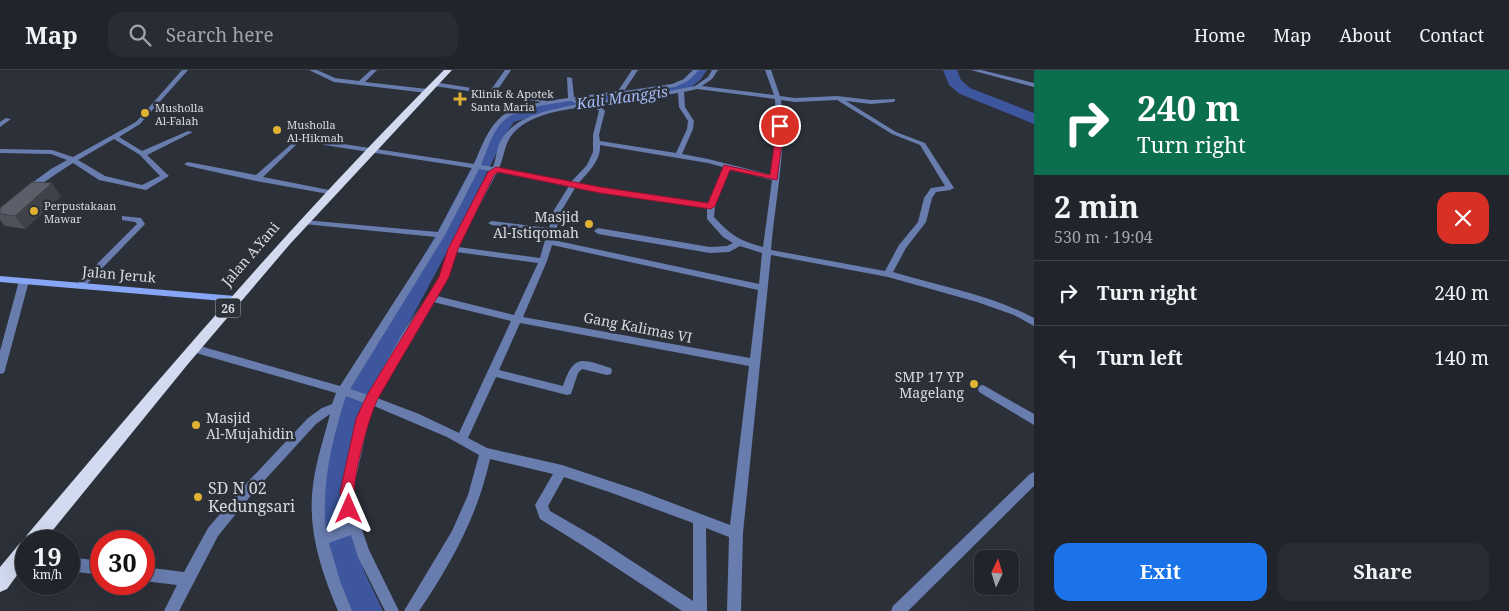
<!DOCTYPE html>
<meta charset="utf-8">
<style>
body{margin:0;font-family:"Noto Serif",serif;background:#292c33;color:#f1f3f6;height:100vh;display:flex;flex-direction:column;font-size:19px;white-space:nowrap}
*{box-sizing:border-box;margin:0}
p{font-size:16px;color:#a2a4a9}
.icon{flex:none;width:28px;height:28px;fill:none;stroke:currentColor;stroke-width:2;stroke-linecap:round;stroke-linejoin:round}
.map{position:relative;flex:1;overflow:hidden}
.side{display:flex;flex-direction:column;background:#21242b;width:475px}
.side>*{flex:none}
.hud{background:#0b6e4f;color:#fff;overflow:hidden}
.needle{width:32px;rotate:4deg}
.controls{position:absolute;left:974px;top:480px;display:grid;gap:10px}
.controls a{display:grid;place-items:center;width:45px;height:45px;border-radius:10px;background:#21242b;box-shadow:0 5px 20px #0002,0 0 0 1px #3e4147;font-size:25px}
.speed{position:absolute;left:15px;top:460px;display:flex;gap:10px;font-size:25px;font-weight:700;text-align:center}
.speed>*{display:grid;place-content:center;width:65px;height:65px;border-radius:50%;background:#21242b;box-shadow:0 5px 20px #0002,0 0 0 1px #3e4147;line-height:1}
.speed small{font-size:12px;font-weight:400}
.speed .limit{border:8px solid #d22;background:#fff;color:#111}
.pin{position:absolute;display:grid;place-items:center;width:42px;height:42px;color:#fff;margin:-21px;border:2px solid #fff;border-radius:50%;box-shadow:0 1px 5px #0007}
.me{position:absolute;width:55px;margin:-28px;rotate:0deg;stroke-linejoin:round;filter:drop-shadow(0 0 4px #0008)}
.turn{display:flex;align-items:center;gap:18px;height:105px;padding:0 20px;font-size:22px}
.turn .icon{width:65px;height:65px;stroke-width:2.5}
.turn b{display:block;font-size:35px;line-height:42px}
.round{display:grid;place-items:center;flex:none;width:52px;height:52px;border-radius:15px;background:#292c33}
.head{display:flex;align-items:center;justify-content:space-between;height:85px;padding:0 20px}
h1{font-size:30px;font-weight:700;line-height:38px}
.primary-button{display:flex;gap:10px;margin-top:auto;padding:10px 20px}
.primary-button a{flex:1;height:58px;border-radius:15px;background:#1a73e8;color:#fff;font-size:20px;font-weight:700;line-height:58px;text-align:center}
.primary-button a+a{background:#292c33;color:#f1f3f6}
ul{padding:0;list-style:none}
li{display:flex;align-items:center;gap:15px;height:65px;padding:0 20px;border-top:1px solid #3e4147}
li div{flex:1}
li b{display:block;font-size:19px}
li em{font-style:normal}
header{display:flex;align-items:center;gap:30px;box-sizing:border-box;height:70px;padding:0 25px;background:#21242b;border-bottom:1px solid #3e4147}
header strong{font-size:24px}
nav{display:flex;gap:28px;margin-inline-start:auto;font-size:18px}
.search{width:350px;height:45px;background:#292c33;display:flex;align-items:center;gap:12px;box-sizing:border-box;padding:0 18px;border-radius:15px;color:#a2a4a9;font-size:19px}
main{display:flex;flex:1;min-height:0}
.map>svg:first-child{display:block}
</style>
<header>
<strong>Map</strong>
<div class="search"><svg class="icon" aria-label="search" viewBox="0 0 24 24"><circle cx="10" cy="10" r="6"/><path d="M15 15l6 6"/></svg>Search here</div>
<nav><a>Home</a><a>Map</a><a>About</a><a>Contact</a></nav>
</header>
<main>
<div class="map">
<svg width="1034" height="541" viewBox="0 0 1034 541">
<rect width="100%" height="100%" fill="#2c3039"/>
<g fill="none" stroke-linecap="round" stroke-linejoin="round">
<path fill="#3d569e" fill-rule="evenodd" d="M693,0H707L701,9L687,21L549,41L514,52L507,62L457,163L371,324L358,373L345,430L364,501L383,541H347L331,506L313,430L328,373L348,315L437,163L491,61L502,46L541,34L678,14Z
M943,0H957L961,10L970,18L1034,43V54L960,24L949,15Z"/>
<path fill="#687cae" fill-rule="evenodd" d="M182,0H188L140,54L119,67L142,81L188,61L193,62L147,85L169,106L146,120L99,110L73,93C64,98 32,122 25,122V118L51,99L67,90L51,84L0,83V79L52,80L73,87L136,52ZM114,69L140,85L160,106L142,115L105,106L78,90Z
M309,0H317L335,8L359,11L371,0H377L365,12L427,19L430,21L427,23L334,12Z
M505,0H511L496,22L547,31L568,28L567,7L572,8L574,27L618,21L632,0H638L624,21L672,14L684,9L693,0H699L688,11L675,17L579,30L585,33L664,22L695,16L708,7L712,0H718L712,9L702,16L774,25L765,0H771L780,26L795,28L837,26L871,30L895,29V31L893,32L871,34L846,31L896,62L925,73L954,118L950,120L936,122L932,128L926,152L906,178L893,202C940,216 991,225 1034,248V256L1014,245L977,232L888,207L771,185L743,463L741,541H727L729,467L706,458L707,541H682L585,477L540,449L535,435L553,404L490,389C478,445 451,494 419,541H404L452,461L468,425L479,385L447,367L374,336L369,349L353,421L355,439L369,480L399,541H385L358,487L351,465L329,473L340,511L352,541H338C321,501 307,459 313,415C316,391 324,368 330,344L316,354L252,424L218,466L179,541H164L177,515L144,511V497L184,502L208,458L244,416L308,348L322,338L332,334L336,323L189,281L188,278L189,275L193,274L340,316L436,167L304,154L300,152L304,150L438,162L472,98L324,75L321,73L324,71L474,94C481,78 487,59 501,47C509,39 530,35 541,32L434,16L431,14L434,12L490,21ZM697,19L775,29L777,65L772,105L708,89L682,84L693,59L694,51L685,37L684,22ZM678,23L679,37L688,51L687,59L676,83L600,71L599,65L605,41L599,35ZM781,30L795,32L837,30L892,64L920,75L945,116L931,118L924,128L918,152L899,175L885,201L771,180C775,130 787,80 781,30ZM571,31L578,34C548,41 514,44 499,74C496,82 496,90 493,97L481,95C487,81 493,58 507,48C523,37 551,34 571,31ZM593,36L599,41L593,65V82L587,95L571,112L499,98C504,88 504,76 511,66C528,43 567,39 593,36ZM600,75L708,93L723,97L708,133L578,114C588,102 601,91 600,75ZM479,99L490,101L449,179L440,207L402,264L368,325L350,319L445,165ZM730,99L772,110L763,177C738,170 732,166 714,147L715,136ZM497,102L569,116L554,140L549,158L492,151L488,153L492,155L547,163L540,188L458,177ZM575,118L707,138V149L723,167L733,173L727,176L710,177L598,158L594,161L598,164L710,183L729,182L740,176L762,183L759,214L553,170L562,140ZM552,175L758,220L750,288L523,247L547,191ZM456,182L538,193L514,245L437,226L448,207ZM433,232L511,251L459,363L419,344L377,328L410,269ZM520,253L749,296L730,455L643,422L562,395L487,378L468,368L496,307L567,325L571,324L578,303L582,299L607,305L611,304L612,301L611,298C582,289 574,283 563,316L499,300ZM346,326L364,333L357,349L341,421L343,439L347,454L326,461C321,416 332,369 346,326ZM564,407L612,423L693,453V531L595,467L550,441L548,436Z
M971,0H981L1034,13V17Z
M6,48L11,49L0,57V52Z
M296,70L298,71V73L263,107L334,121V125L256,111L188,96L184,94L188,92L256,105Z
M122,146L141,148L145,154L84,217H78L76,215L137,154L135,152L122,150Z
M24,208L29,211L5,300L4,303L0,304V281L19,211Z
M983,315L1034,344V355L979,322L978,319L979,316Z
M69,487L101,491V505L69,501Z"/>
<path fill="#687cae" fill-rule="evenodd" d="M1034,402V416L908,541H891L893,536L1030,404Z"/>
<path fill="#87a6f6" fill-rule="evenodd" d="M0,206L235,226L240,229L235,232L0,212Z"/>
<path fill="#d2daef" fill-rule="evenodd" d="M444,0H452L290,174L188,294L44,471H26V493L7,519L0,522V497L20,473L24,471L27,465C161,306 296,148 444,0Z"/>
</g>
<path fill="#4e525a" d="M61,126L25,159L5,156L0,150V138Z"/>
<path fill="#40424a" d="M52,113L61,126L25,159L15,146Z"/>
<path fill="#5b5f69" stroke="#40424a" d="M32,112L52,113L15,146L0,144V138Z"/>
<path fill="#e11d48" stroke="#92132f" d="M780,53L784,56L777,110L730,100L715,136L711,139L600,123L498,102L494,105L458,179L449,207L377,330C367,354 356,395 354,421C354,429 357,436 354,444L349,446L344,444L340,422L356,349L367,325L439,207L448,179L488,102L496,97L600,117L708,133L724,95L770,105L777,56Z"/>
<g fill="#dfb133" stroke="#2c3039" stroke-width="2">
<path d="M457.5 21.5h5v5h5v5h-5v5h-5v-5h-5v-5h5z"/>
<circle cx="145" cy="43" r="5"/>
<circle cx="277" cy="60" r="5"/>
<circle cx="34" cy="141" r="5"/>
<circle cx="589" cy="154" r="5"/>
<circle cx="974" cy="314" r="5"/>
<circle cx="196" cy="355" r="5"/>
<circle cx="198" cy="427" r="5"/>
</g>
<g text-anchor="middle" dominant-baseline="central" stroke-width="5" stroke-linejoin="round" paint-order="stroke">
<g font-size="11" fill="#d9dbe1" stroke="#2c3039" text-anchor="start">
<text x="471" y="23">Klinik &amp; Apotek<tspan x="471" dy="13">Santa Maria</tspan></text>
<text x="155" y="37">Musholla<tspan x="155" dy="13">Al-Falah</tspan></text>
<text x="287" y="54">Musholla<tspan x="287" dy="13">Al-Hikmah</tspan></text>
<text x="44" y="135">Perpustakaan<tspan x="44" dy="13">Mawar</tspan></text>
</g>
<rect fill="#2c3039" stroke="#a5a8af" stroke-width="1" x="215.5" y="228.5" width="25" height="19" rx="4"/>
<g font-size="12" font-weight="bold" fill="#d9dbe1">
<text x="228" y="238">26</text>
</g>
<g font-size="14" fill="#d9dbe1" stroke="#2c3039" text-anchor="end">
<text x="579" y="146">Masjid<tspan x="579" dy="16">Al-Istiqomah</tspan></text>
<text x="964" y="306">SMP 17 YP<tspan x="964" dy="16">Magelang</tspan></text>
<text x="206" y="347" text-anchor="start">Masjid<tspan x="206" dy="16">Al-Mujahidin</tspan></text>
</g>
<g font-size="14" fill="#d9dbe1" stroke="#2c3039">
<text transform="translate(250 184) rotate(-49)">Jalan A.Yani</text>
<text transform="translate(119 204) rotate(5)">Jalan Jeruk</text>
<text transform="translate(638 257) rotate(11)">Gang Kalimas VI</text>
</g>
<g font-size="15" font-style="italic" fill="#a4bdf8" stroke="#2c3039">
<text transform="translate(622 27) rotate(-8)">Kali Manggis</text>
</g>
<g font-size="16" fill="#d9dbe1" stroke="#2c3039" text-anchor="start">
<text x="208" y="418">SD N 02<tspan x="208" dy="18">Kedungsari</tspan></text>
</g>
</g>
</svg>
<div class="controls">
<a><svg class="needle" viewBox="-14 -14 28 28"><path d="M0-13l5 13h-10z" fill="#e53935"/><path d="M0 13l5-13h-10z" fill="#a2a4a9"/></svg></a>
</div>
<div class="speed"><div>19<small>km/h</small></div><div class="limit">30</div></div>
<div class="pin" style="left:780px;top:56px;background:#d93025"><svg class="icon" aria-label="arrive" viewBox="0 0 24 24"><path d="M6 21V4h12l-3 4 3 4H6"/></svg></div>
<svg class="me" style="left:349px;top:439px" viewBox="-20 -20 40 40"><path d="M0-17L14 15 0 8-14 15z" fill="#e11d48" stroke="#fff" stroke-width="4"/></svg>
</div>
<section class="side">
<div class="hud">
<div class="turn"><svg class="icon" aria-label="right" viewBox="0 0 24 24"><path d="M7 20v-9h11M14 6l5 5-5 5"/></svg><div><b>240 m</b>Turn right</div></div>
</div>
<div class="head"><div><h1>2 min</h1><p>530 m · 19:04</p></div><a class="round" style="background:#d93025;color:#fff"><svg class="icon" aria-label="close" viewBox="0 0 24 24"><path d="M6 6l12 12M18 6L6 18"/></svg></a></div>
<ul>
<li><svg class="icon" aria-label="right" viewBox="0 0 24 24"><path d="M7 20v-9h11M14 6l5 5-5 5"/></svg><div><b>Turn right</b></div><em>240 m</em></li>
<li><svg class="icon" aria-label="left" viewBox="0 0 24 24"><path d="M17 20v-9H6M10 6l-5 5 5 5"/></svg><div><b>Turn left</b></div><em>140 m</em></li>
</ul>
<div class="primary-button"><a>Exit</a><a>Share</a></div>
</section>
</main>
